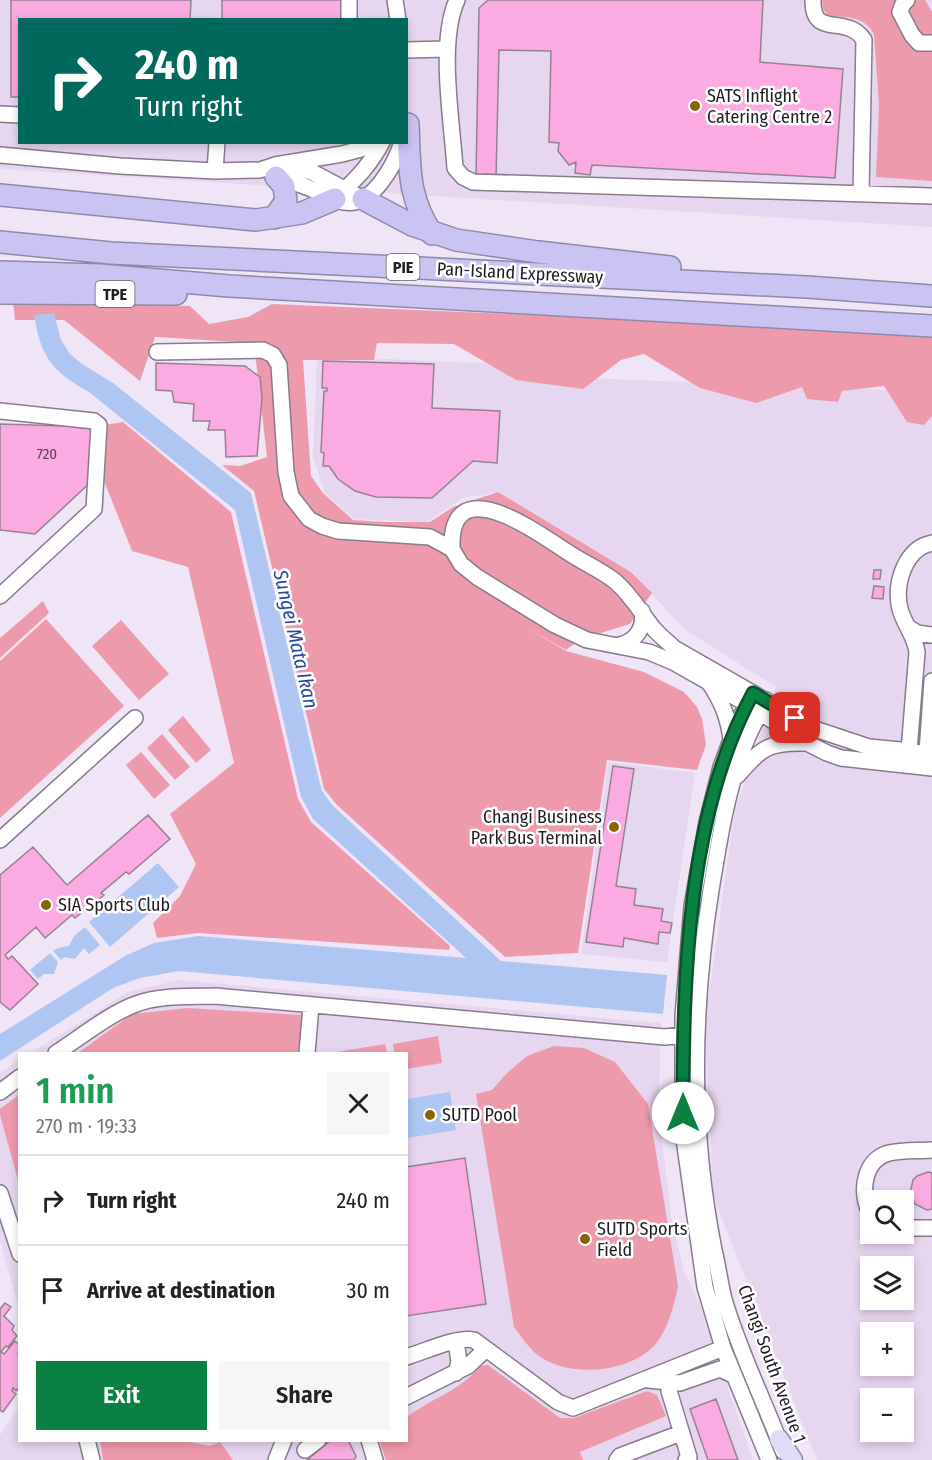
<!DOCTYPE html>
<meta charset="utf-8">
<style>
body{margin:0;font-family:"Fira Sans Condensed",sans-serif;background:#f6f6f6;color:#222;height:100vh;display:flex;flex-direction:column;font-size:22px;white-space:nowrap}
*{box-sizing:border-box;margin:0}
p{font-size:20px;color:#767676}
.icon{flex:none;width:33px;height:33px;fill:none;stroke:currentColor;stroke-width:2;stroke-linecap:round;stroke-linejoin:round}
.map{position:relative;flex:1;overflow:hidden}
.side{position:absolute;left:18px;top:1052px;width:390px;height:390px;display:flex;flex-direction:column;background:#fff;border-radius:0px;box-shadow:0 3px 9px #0003}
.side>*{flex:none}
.hud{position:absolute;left:18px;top:18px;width:390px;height:126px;border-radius:0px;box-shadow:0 3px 9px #0003;background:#00695c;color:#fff;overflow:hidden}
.fabs{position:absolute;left:860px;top:1190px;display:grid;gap:12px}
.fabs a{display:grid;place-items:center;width:54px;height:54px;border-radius:0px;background:#fff;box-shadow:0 3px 9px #0003;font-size:30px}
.pin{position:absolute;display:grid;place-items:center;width:51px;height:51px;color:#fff;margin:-26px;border-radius:12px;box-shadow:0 3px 9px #0006}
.me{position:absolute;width:66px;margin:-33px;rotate:0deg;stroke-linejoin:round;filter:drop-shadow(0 0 4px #0008)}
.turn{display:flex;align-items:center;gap:21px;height:126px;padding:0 18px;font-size:27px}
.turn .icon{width:78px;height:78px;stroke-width:2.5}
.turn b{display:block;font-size:42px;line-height:51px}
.round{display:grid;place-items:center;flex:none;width:63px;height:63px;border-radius:0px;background:#f6f6f6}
.head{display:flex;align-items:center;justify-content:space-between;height:102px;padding:0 18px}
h1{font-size:36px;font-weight:600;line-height:45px;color:#1e9e55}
.button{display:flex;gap:12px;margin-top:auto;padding:12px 18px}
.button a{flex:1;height:69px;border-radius:0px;background:#0b8043;color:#fff;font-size:24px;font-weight:600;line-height:69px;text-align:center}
.button a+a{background:#f6f6f6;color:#222}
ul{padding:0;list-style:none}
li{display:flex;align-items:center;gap:18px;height:90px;padding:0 18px;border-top:2px solid #e0e0e0}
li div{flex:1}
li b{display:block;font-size:22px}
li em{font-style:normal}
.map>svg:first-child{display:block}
</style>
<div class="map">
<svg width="932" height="1460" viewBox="0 0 932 1460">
<rect width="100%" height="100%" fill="#f0e4f7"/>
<path fill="#e7d6ef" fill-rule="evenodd" d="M0,0H932V227L0,169ZM20,20H406V142H20Z
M317,356L501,364L538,376L932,392V1460H817L713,1196L705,1024L734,814L776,687L684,629L631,571L498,492L462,498L427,522L354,519L324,492L313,456ZM870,1200H903V1233H870ZM870,1266H903V1299H870ZM870,1332H903V1365H870ZM870,1398H903V1431H870Z
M608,762L695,773L667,962L581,954Z
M179,980L661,1023L659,1090L661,1134L672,1222L684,1271L699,1303L753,1460H0V1435L19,1407L20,1440H406V1053H31L128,992Z
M19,1060V1309L0,1240V1073Z"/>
<path fill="#ee9aad" d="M822,0H925L932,12V181L876,177L879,105L874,34C864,15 846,18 828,15L823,9Z
M13,301L190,306L209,324L248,317L272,304L932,332V416L924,425L907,422L884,386L842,391L838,402L807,399L802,387L756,403L700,388L644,354L621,360L583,389L516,380L454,344L377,343L374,360H303L311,476L323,493L353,520L384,522H430L453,507L498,492L631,572L652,593L630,624L581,639L566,650L524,626L566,651L644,672L684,692L697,707L702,719L706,745L697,770L607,760L578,953L505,957L337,805L324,789L254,491L222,465L240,466L267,457L254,343L155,337L140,381L64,320H15Z
M123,422L231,512L298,799L311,822L450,946L449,950L198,933L157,938L153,923L180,896L196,864L170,814L234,763L188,567L132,551L100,471L105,425Z
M43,601L49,613L0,658V638Z
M46,619L124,706L0,818V661Z
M121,620L169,674L139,700L92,646Z
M183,716L211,750L196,763L168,730Z
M162,734L190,767L175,780L147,748Z
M141,752L170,785L154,799L126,765Z
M188,1008L302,1015L300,1053H78L132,1014Z
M438,1036L442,1063L407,1069L406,1053H394L393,1044Z
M385,1044L387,1053H331Z
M554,1046L584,1048L615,1062L648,1104L678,1286C674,1306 668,1330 654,1346C627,1374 564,1379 534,1352C527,1345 520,1335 514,1327L476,1094L492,1090L506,1074L527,1056Z
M19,1095V1184L0,1115V1109Z
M488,1365L560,1418H574L647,1391L657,1395L666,1416L580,1452L583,1460H386L379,1440H406L407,1417C431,1398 461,1391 480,1366Z
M100,1440H179L210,1446L220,1442L233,1460H103Z"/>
<path fill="#afc6f3" d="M54,313L61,340L70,354L82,364L113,383L251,493L318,776L322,791L333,806L501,961L667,975L663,1014L179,971L140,978L113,988L0,1061V1034L125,956L154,943L198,936L466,958L313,819L301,797L235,510L89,392C52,371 41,358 34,315Z
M158,863L179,887L110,947L89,922Z
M85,927L100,945L89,954L84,948L75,959L64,957L61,960L53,951L58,948L69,946L74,936Z
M50,953L58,962L54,974H44L38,979L30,970Z
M450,1092L456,1130L407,1138V1099Z"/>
<path fill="#fbabe1" stroke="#95828e" stroke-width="1.5" d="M11,0H191L190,20H20V97H11Z
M222,0H342L343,20H222Z
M488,0H763L760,62L843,69L835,178L592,165L590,175L575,173L576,162L569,165L558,151L559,143L549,142L551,51L499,50L496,178L476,177L479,8Z
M323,361L434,364L432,408L500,411L497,463L473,461L432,498L376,497L355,491L338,479L329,466H323L324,453L321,452L324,391H327V388H322Z
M156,363L245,366L260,377L262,398L257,456L226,457L225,430H208L210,421H193L194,404L174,402L172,391L156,390Z
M0,424L96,427L93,480L35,534L0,530Z
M874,570H881L880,579H873Z
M874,586L884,587L883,599L872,598Z
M613,766L634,769L616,886L636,889L634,905L663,909L661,921L672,923L670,933L659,932L658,944L624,938L623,947L586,942Z
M148,815L170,839L129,874L126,872L101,893L104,895L75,918L72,915L45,938L36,927L5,955L8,959L12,956L38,984L10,1010L0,1002V875L33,847L67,885Z
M465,1158L486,1304L406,1316V1167Z
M928,1172L932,1173V1209L927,1210L915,1204L910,1193L913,1180L917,1176Z
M5,1303L11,1307L4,1316L14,1326L12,1330L17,1336L8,1347L6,1346L1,1352L4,1354L15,1341L20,1345L18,1354L20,1355V1386L16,1391L13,1388L12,1391L16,1394L3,1412L0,1410V1309Z
M716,1399L738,1460H708L690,1409Z
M331,1440H348L356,1456L354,1460H307Z"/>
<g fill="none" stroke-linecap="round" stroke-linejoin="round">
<g stroke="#877b8c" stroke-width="18">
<path id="minor" d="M349,0V20
M395,0L398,20
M457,0C438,42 452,121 455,168L463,177L473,182L932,196
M813,0C812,40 847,13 864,40L861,194
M907,0L903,4L900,12L912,35L919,43H932
M406,50L446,49
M0,114L20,115
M0,155L120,166L215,171L260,170L275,165L342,154L361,149L372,142
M290,167L312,172L363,199
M215,171L217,142
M273,176C285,180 298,183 309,188C320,192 332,200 344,202C372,208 395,164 402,142
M339,195C356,179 371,164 382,142
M157,352L263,350L273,355L279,365L286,472L291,496L309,519L322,526L338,531L430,537L452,549L461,564L477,577L555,625L587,640L649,652L673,662L747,704L807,743L827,753L841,758L932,768
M0,411L94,421L99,425L94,509L0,596
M452,549C449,466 539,534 569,553C584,563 603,571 616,582C632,596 641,613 654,629C660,636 668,642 674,648L815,729L869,747L932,753
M911,629L917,633L932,635
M620,645C636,641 645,628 642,611
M710,684C722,702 728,717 731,739
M753,693L737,724L721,767L707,822L692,906L683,1016V1132L705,1287L723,1348L769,1460
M766,700C758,716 749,732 743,749C726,795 719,842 711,890C692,1010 690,1130 714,1250C718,1266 720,1283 724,1299C739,1351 764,1400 783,1451
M909,751L917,652C915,636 904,624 900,609C894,584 905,548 932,543
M927,752L932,681
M737,776C762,748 767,742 805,743
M0,840L135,718
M56,1053C81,1037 109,1014 136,1004C160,995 190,997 215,996L665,1037L683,1035
M307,1053L311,1006
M0,1092L20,1077
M0,1193L20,1254
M870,1213C860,1192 863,1160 889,1153C902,1150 918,1151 932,1150
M903,1228H932
M456,1341L459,1362L456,1373
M406,1357C424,1352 457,1336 474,1340L558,1402L573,1408L723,1348
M648,1380L680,1383L720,1369L733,1375
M670,1382L669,1391L689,1457L686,1460
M406,1397L468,1366L486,1349
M87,1440L92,1460
M369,1440L375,1460
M305,1450L318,1440
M276,1460L284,1440
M617,1460L620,1456L681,1433"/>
</g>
<g stroke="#8e89a9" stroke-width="21">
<path id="major" d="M779,1439L793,1460"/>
</g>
<g stroke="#8e89a9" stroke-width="24">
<path id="highway" d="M408,124C410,167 407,196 432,234
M0,195L256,220L302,213L335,199
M363,199L412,225L456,240L538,252L670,267
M274,218L286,201L284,186L276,177
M0,242L111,253L807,287L932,296
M0,272L100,275L229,286L932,326
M0,293L176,294"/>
</g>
<use href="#minor" stroke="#fff" stroke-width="15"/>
<use href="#major" stroke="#dfdcf7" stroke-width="18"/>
<use href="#highway" stroke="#c9c4f2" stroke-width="21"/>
</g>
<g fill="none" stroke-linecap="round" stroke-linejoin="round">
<g stroke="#07532c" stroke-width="15">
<path id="route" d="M683,1113C683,977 687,814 753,693L795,718"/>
</g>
<use href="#route" stroke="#0b8043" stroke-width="10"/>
</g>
<g fill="#8a6201" stroke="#fff" stroke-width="2">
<circle cx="695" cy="106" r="6"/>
<circle cx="614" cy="827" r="6"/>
<circle cx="46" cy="905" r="6"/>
<circle cx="430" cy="1115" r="6"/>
<circle cx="585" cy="1239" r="6"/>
</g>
<g text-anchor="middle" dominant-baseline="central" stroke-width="5" stroke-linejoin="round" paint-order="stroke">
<g font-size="15" fill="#574052">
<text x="47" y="454">720</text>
</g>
<g fill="#fff" stroke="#636064" stroke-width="1.5">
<rect x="386.5" y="254" width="33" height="26" rx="4.5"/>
<rect x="95.5" y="281" width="39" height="26" rx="4.5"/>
</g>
<g font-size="16" font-weight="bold" fill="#201c22">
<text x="403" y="267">PIE</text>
<text x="115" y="294">TPE</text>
</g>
<g font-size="18" fill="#201c22" stroke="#fff" text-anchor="start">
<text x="707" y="96">SATS Inflight<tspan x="707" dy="21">Catering Centre 2</tspan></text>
<text x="602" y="817" text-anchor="end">Changi Business<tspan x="602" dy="21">Park Bus Terminal</tspan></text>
<text x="58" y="905">SIA Sports Club</text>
<text x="442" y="1115">SUTD Pool</text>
<text x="597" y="1229">SUTD Sports<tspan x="597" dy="21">Field</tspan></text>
</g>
<g font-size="18" fill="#201c22" stroke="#fff">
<text transform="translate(520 273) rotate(3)">Pan-Island Expressway</text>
<text transform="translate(772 1364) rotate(70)">Changi South Avenue 1</text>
</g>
<g font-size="20" font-style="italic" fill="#26499e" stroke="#fff">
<text transform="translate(296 639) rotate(77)">Sungei Mata Ikan</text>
</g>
</g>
</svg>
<div class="fabs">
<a><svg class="icon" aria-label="search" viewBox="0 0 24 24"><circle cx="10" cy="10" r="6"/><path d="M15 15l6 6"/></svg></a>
<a><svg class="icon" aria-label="layers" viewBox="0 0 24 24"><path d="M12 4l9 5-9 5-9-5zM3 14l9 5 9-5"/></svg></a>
<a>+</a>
<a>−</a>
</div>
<div class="pin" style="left:795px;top:718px;background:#d93025"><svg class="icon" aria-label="arrive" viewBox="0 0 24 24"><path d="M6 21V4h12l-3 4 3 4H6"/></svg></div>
<svg class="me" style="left:683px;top:1113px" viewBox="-20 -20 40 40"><circle r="19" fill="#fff"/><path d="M0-13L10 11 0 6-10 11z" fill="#0b8043"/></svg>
<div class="hud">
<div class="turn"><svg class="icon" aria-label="right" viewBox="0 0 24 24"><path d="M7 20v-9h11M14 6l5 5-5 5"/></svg><div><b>240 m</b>Turn right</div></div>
</div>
<section class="side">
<div class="head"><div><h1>1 min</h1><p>270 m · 19:33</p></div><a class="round"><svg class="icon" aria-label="close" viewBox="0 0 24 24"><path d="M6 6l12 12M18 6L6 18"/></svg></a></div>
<ul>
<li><svg class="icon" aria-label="right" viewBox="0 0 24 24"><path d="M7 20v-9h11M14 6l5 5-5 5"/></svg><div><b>Turn right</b></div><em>240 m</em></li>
<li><svg class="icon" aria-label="arrive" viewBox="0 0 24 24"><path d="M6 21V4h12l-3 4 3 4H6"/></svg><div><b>Arrive at destination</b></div><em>30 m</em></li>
</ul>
<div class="button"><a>Exit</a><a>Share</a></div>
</section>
</div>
